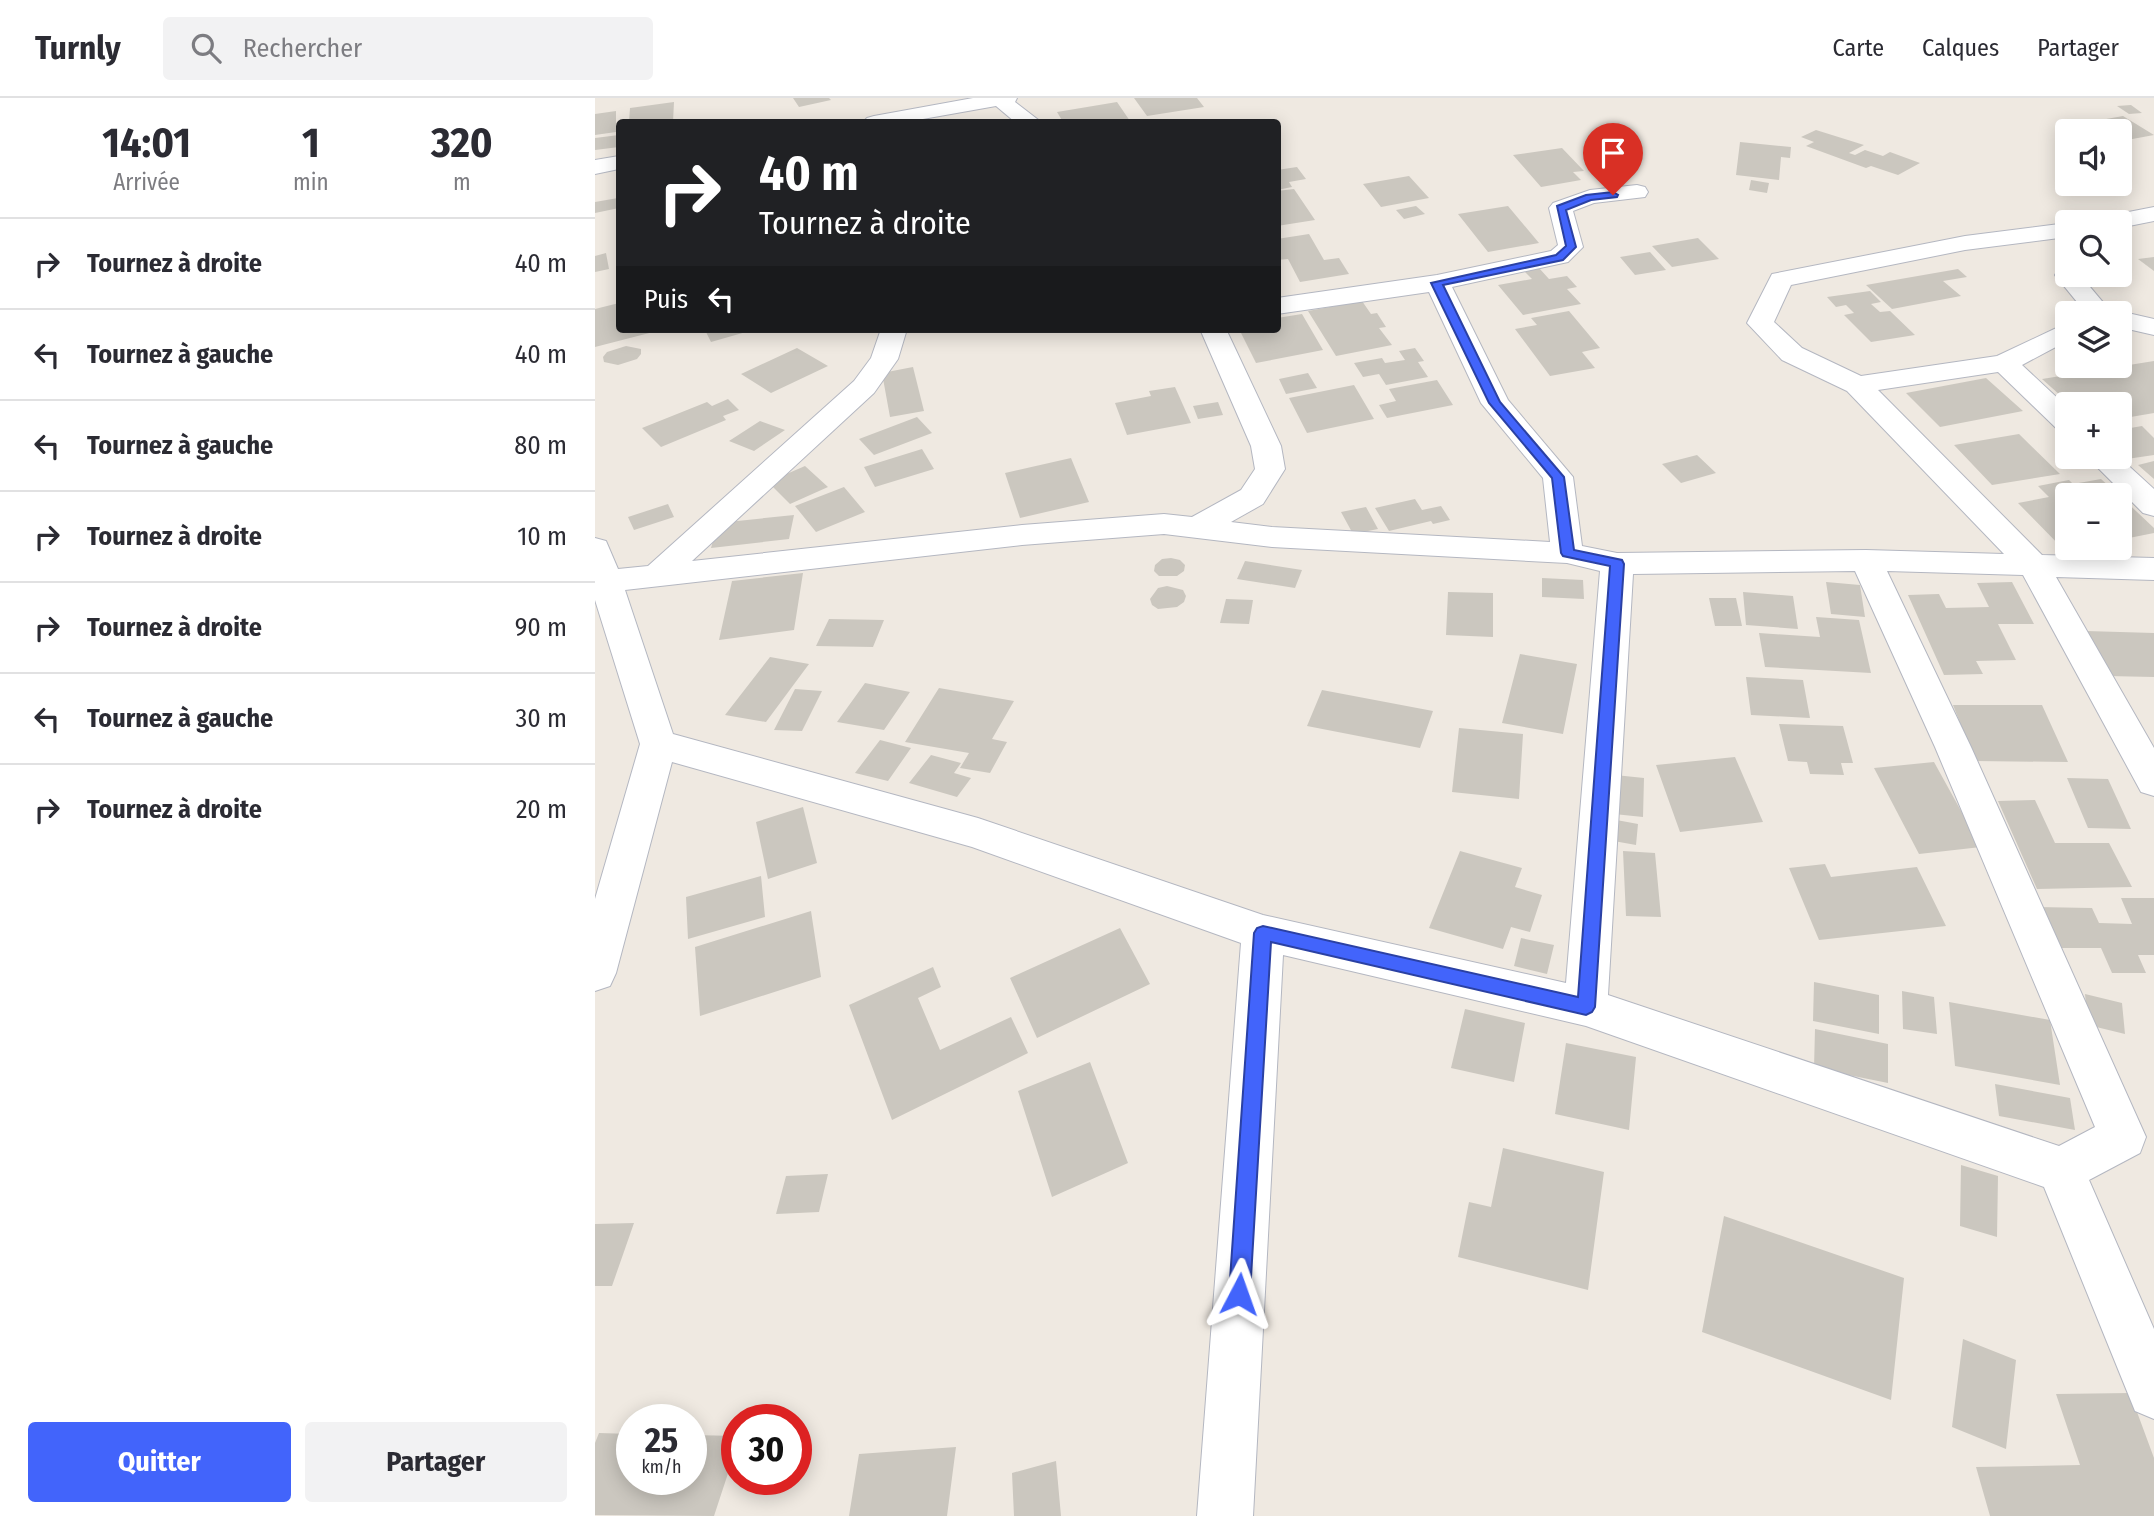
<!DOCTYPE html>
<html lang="fr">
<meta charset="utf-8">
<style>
body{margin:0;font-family:"Fira Sans Condensed",sans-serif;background:#f2f2f3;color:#2b2b33;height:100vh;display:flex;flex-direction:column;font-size:26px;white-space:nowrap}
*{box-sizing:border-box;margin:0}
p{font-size:23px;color:#7c7c81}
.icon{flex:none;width:38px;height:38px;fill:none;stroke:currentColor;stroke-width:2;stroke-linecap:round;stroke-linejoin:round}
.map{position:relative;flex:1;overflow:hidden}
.details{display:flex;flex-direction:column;background:#fff;width:595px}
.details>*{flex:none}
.top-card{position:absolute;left:21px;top:21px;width:665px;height:214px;border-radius:7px;box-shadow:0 4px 18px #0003;background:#202124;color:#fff;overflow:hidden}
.fabs{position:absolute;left:1460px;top:21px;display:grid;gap:14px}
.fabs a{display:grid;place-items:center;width:77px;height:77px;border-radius:7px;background:#fff;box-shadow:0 4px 18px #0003;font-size:35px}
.speed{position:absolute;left:21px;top:1306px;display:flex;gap:14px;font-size:35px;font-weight:700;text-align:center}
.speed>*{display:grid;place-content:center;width:91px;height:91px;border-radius:50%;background:#fff;box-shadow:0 4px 18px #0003;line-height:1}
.speed small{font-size:18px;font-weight:400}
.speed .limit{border:10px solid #d22;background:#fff;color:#111}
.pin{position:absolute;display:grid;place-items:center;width:60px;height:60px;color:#fff;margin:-72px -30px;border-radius:50% 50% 50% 0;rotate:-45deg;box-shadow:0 0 7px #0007}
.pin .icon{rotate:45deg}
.me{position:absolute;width:77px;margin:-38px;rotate:4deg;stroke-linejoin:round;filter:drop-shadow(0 0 5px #0008)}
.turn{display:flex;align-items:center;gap:24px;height:147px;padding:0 28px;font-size:32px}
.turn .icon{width:91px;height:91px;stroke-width:2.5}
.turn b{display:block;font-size:49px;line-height:60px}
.then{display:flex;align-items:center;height:66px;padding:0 28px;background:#0003;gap:14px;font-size:26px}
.eta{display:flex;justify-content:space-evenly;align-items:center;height:119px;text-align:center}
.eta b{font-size:42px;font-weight:700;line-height:49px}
.action{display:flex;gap:14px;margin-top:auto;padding:14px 28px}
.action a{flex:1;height:80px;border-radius:7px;background:#4264fb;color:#fff;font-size:28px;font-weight:700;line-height:80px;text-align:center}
.action a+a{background:#f2f2f3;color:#2b2b33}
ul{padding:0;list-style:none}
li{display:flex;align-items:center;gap:21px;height:91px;padding:0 28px;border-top:2px solid #e1e1e2}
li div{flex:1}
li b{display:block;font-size:26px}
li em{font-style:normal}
header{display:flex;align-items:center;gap:42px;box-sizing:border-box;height:98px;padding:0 35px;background:#fff;border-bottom:2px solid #e1e1e2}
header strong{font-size:33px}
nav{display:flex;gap:38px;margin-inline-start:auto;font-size:24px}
.search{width:490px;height:63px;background:#f2f2f3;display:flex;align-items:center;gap:18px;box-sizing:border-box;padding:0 24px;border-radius:7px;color:#7c7c81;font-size:26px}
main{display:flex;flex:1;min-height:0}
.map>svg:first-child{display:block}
</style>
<header>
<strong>Turnly</strong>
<div class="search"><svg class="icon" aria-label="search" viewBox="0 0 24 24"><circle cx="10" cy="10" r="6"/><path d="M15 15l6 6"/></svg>Rechercher</div>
<nav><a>Carte</a><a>Calques</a><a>Partager</a></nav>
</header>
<main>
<section class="details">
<div class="eta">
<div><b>14:01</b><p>Arrivée</p></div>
<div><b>1</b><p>min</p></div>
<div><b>320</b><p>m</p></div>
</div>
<ul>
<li><svg class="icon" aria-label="right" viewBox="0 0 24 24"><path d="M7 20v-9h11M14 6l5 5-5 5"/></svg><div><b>Tournez à droite</b></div><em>40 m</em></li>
<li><svg class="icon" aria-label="left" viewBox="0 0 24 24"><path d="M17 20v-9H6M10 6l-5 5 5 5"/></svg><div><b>Tournez à gauche</b></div><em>40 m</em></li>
<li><svg class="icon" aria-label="left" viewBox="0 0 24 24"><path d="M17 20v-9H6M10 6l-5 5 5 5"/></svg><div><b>Tournez à gauche</b></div><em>80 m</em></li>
<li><svg class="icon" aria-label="right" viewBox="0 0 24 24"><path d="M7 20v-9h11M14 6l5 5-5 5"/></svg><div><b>Tournez à droite</b></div><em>10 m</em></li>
<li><svg class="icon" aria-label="right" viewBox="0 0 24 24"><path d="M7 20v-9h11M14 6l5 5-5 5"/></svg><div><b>Tournez à droite</b></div><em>90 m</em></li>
<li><svg class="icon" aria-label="left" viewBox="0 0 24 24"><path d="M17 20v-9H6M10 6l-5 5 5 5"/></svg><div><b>Tournez à gauche</b></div><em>30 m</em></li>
<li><svg class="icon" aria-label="right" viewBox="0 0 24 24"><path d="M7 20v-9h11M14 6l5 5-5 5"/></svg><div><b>Tournez à droite</b></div><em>20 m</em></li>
</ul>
<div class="action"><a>Quitter</a><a>Partager</a></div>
</section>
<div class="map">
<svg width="1559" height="1418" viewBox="0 0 1559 1418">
<rect width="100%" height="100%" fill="#efe9e1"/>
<path fill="#cbc7bf" d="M198,0H234L236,2L204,9Z
M539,0H602L609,9L552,18Z
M79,4L78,24H34L35,10Z
M522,4L535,23L468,24L462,14Z
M1536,7L1547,15L1534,16L1522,8Z
M21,13V34L0,37V16Z
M1528,18L1559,37L1532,42L1524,37V33H1518L1500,23Z
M1221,32L1269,47L1254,55L1260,57L1270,52L1288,58L1295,54L1325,65L1303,77L1276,68L1271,70L1211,48L1219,44L1206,39Z
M24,37V49L0,52V40Z
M1145,44L1196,49L1195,60L1186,59L1184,82L1141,77Z
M967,50L989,73L978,74L986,82L946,89L918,57Z
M702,69L711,81L694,84L697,89L682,92V72Z
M814,78L834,100L786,109L768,86Z
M1156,82L1174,85L1172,95L1154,92Z
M699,91L720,122L682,128V93Z
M23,100L24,110L0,115V104Z
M821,108L830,116L809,121L801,112Z
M913,108L944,145L893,154L863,116Z
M714,136L729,162L744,160L754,176L705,184L693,161L682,162V141Z
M1103,140L1124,161L1077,169L1057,148Z
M1055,154L1071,172L1040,177L1025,159Z
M11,155L14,171L0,174V158Z
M1559,159V173L1543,161Z
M944,170L954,181L972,178L982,189L972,191L986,206L928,217L903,187L937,181L929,173Z
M1363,171L1372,179L1348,183L1366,198L1297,211L1271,187Z
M1275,193L1286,204L1276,206L1285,214L1295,213L1320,237L1276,244L1249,217L1259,215L1251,207L1241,209L1232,199Z
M767,203L776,216L782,215L791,229L784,230L797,247L741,258L713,213Z
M24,205V231L66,232L0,249V211Z
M974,213L1005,250L987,254L1000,270L955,278L920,231L942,227L936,220Z
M707,216L728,252L661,265L644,231H666L668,235L685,231L682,220Z
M118,231H158V232L116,244L111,234Z
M31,248L46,251V256L42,261L23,267L9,264L8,259L12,254Z
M202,250L233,268L176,295L146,276Z
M820,250L829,263L823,264L833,279L791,287L784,276L768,279L759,265L787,260L790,265L810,262L804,253Z
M1559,263V315L1524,321V306H1475L1447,281Z
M318,269L329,313L295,319L287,275Z
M713,275L722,290L691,296L684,281Z
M1391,280L1428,313L1345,329L1311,295Z
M842,282L858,307L792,320L784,307L801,303L794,291Z
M759,287L779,321L712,335L694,300Z
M580,289L596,325L532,337L520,305L556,298L554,293Z
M133,301L144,312L128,318L131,322L66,349L47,330L112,304L117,308Z
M623,304L628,317L603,321L598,308Z
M322,319L337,335L279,357L264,341Z
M165,323L190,332L159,353L134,343Z
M1547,328L1559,340V357L1525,362L1522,359H1524V332Z
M1424,336L1465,376L1397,387L1359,347Z
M327,351L339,371L280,389L269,369Z
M1102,357L1121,375L1086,385L1067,366Z
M476,360L494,404L425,420L410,375Z
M1559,363V381L1543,367Z
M210,368L233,389L195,406L173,384Z
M1506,381L1524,397H1472V450L1479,451L1470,453L1423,405L1454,399L1443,388L1474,382L1478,386Z
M249,389L270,414L221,434L200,408Z
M1524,397L1559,430V435L1524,442Z
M820,401L827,412L846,408L855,422L838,426L836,423L794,433L780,410Z
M73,406L79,419L39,432L33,419Z
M771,409L783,431L758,436L746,414Z
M199,417L194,441L116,450L123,425Z
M576,460L585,462L590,467L589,473L582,478H564L559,473L560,467L567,461Z
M650,463L707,472L700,490L642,481Z
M208,475L199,532L124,542L137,483Z
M947,480L988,482L989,501L947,499Z
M1231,484L1265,487L1270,519L1236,516Z
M1417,484L1439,526H1403L1421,562L1381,563L1388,576L1349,577L1313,497L1344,496L1351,510L1394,509L1382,485Z
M572,488L588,492L591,498L589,504L582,509L563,511L557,507L555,501L563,490Z
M853,494L898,495V539L851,537Z
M1148,494L1198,498L1203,531L1151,527Z
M1114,500H1141L1147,528H1120Z
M631,501L658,502L654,526L625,525Z
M1221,519L1264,522L1276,575L1170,569L1164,535L1225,539Z
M234,521L289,522L278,549L221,548Z
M1491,533L1559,535V579L1512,578Z
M925,556L982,566L968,636L907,625Z
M175,559L214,566L171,624L130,617Z
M1151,579L1208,582L1215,620L1156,617Z
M270,585L315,594L289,632L242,624Z
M344,590L419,603L397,641L412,644L395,675L365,670L374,655L310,644Z
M200,591L227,593L207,633L179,632Z
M727,592L838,613L825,650L712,628Z
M1358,607H1447L1473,664L1380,663Z
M1184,626L1248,628L1258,665H1246L1249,677L1215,676L1212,664L1193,663Z
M864,630L928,636L924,701L857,694Z
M285,642L316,650L293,683L260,675Z
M336,657L366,665L359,675L376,680L362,699L314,685Z
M1140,659L1168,724L1085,734L1061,667Z
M1339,664L1386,749L1324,756L1279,670Z
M1020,677L1049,680L1048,719L1019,716Z
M1472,680L1513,681L1536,731L1493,730Z
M1440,702L1460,745H1514L1537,789L1442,791L1403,703Z
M208,709L222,765L173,781L161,724Z
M1016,721L1043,726L1041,747L1013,742Z
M865,753L927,770L920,789L947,797L935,834L916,829L908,851L834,830Z
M1028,753L1060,755L1066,819L1031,818Z
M1230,766L1236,779L1322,769L1351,828L1224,842L1194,770Z
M166,778L170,819L93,841L91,799Z
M1526,800H1559V857H1543L1551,875H1517L1506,850H1457L1441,809L1497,810L1504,825L1537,826Z
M216,813L226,879L105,918L100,849Z
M525,830L555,886L442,940L415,880Z
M926,840L959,847L952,876L919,868Z
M338,869L346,889L323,900L345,952L416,919L433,955L297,1022L254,907Z
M1219,884L1284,897V936L1218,923Z
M1307,893L1339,899L1342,936L1308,931Z
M1490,896L1527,905L1530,936L1493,927Z
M1354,904L1455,922L1465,987L1360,968Z
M870,911L930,925L919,984L856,970Z
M1220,931L1293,946V985L1219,970Z
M971,945L1041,959L1034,1032L960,1016Z
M495,964L533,1065L457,1099L423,993Z
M1400,986L1475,1000L1480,1032L1404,1018Z
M908,1050L1009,1074L993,1192L863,1159L874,1104L896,1109Z
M1366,1067L1403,1078L1402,1139L1365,1128Z
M233,1076L224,1114L181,1116L191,1078Z
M1129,1118L1309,1180L1296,1302L1107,1234Z
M39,1125L17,1188H0V1126Z
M1368,1241L1421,1262L1411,1351L1357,1329Z
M1535,1295L1559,1360V1418H1395L1381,1369L1485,1367L1461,1296Z
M4,1335L37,1336V1381H96V1337L142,1338V1348L119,1418L0,1417V1345Z
M361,1349L352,1418H254L264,1356Z
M461,1363L466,1418H419L417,1375Z"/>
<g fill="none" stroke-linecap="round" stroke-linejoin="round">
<g stroke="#b4b7c1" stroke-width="2">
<path id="minor" d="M378,0H422L420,4L446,24H420L401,8L311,24H268L272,20L279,18Z
M24,58V71L0,76V62Z
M1042,87L1050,89L1053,94L1050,99L999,105L978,113L988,149L973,164L857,189L913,302L978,379L987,448L1022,455L1271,452L1409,456L1252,293L1187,262L1152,225L1177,176L1370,138L1472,125V139L1370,152L1196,187L1179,224L1207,250L1266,278L1402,258L1472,225V243L1427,267L1472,309V334L1462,331L1403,274L1283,292L1447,457L1559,460V482L1461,479L1559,650V698L1546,694L1428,477L1292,473L1376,649L1551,1039L1545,1055L1494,1082L1559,1231V1321L1540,1313L1449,1089L991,928L688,857L658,1418H602L646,845L377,749L77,664L21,875L15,888L0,893V801L45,646L0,502V440L11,443L23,471L53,468L259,283L276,260L286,231H312L303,261L279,295L97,463L427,427L569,416L597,419L646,392L660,371L656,348L605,231H631L686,348L690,371L668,406L636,424L677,429L955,444L948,380L886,305L834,194L682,216V200L842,177L956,153L963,147L954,110L958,105L995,92ZM569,436L677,449L972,465L1005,473L971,885L668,817L383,720L78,636L30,492L427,447ZM1260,473L1340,649L1500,1029L1464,1048L1013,897L1038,476Z
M1559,109V123L1524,130V124H1504L1508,119Z
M1472,170V177H1485L1517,215L1524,213L1559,221V237L1524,229V215H1491L1460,177L1463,172Z
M1492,359H1524L1559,391V418L1548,415Z"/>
</g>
<use href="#minor" fill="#fff" fill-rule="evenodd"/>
</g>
<path fill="#4264fb" stroke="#2b41a3" stroke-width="2" d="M1018,94L1023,97L1022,99L996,102L971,112L981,149L968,162L848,187L905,304L969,379L979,452L1027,462L1029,466L1000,909L997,914L991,917L676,844L655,1196L652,1203L644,1206L637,1203L634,1196L659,835L662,830L668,828L983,899L1015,468L968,458L966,455L957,380L894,305L836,185L961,157L971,148L962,108L991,97Z"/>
</svg>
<div class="fabs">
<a><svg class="icon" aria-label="sound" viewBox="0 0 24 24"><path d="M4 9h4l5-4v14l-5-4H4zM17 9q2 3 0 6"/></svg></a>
<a><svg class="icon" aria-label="search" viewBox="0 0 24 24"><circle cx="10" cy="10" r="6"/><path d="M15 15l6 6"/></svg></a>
<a><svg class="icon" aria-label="layers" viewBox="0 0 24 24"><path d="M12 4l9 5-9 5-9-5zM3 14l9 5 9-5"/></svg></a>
<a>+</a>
<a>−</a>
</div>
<div class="speed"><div>25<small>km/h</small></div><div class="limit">30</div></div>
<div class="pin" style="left:1018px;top:97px;background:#d93025"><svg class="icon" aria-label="arrive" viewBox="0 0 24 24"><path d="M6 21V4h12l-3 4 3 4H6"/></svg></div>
<svg class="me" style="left:644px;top:1196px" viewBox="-20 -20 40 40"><path d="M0-17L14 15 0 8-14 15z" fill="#4264fb" stroke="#fff" stroke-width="4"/></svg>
<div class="top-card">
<div class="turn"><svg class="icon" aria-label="right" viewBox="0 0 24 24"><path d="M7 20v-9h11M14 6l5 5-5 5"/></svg><div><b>40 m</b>Tournez à droite</div></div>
<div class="then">Puis<svg class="icon" aria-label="left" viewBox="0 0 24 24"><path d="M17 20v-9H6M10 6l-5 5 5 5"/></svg></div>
</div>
</div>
</main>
